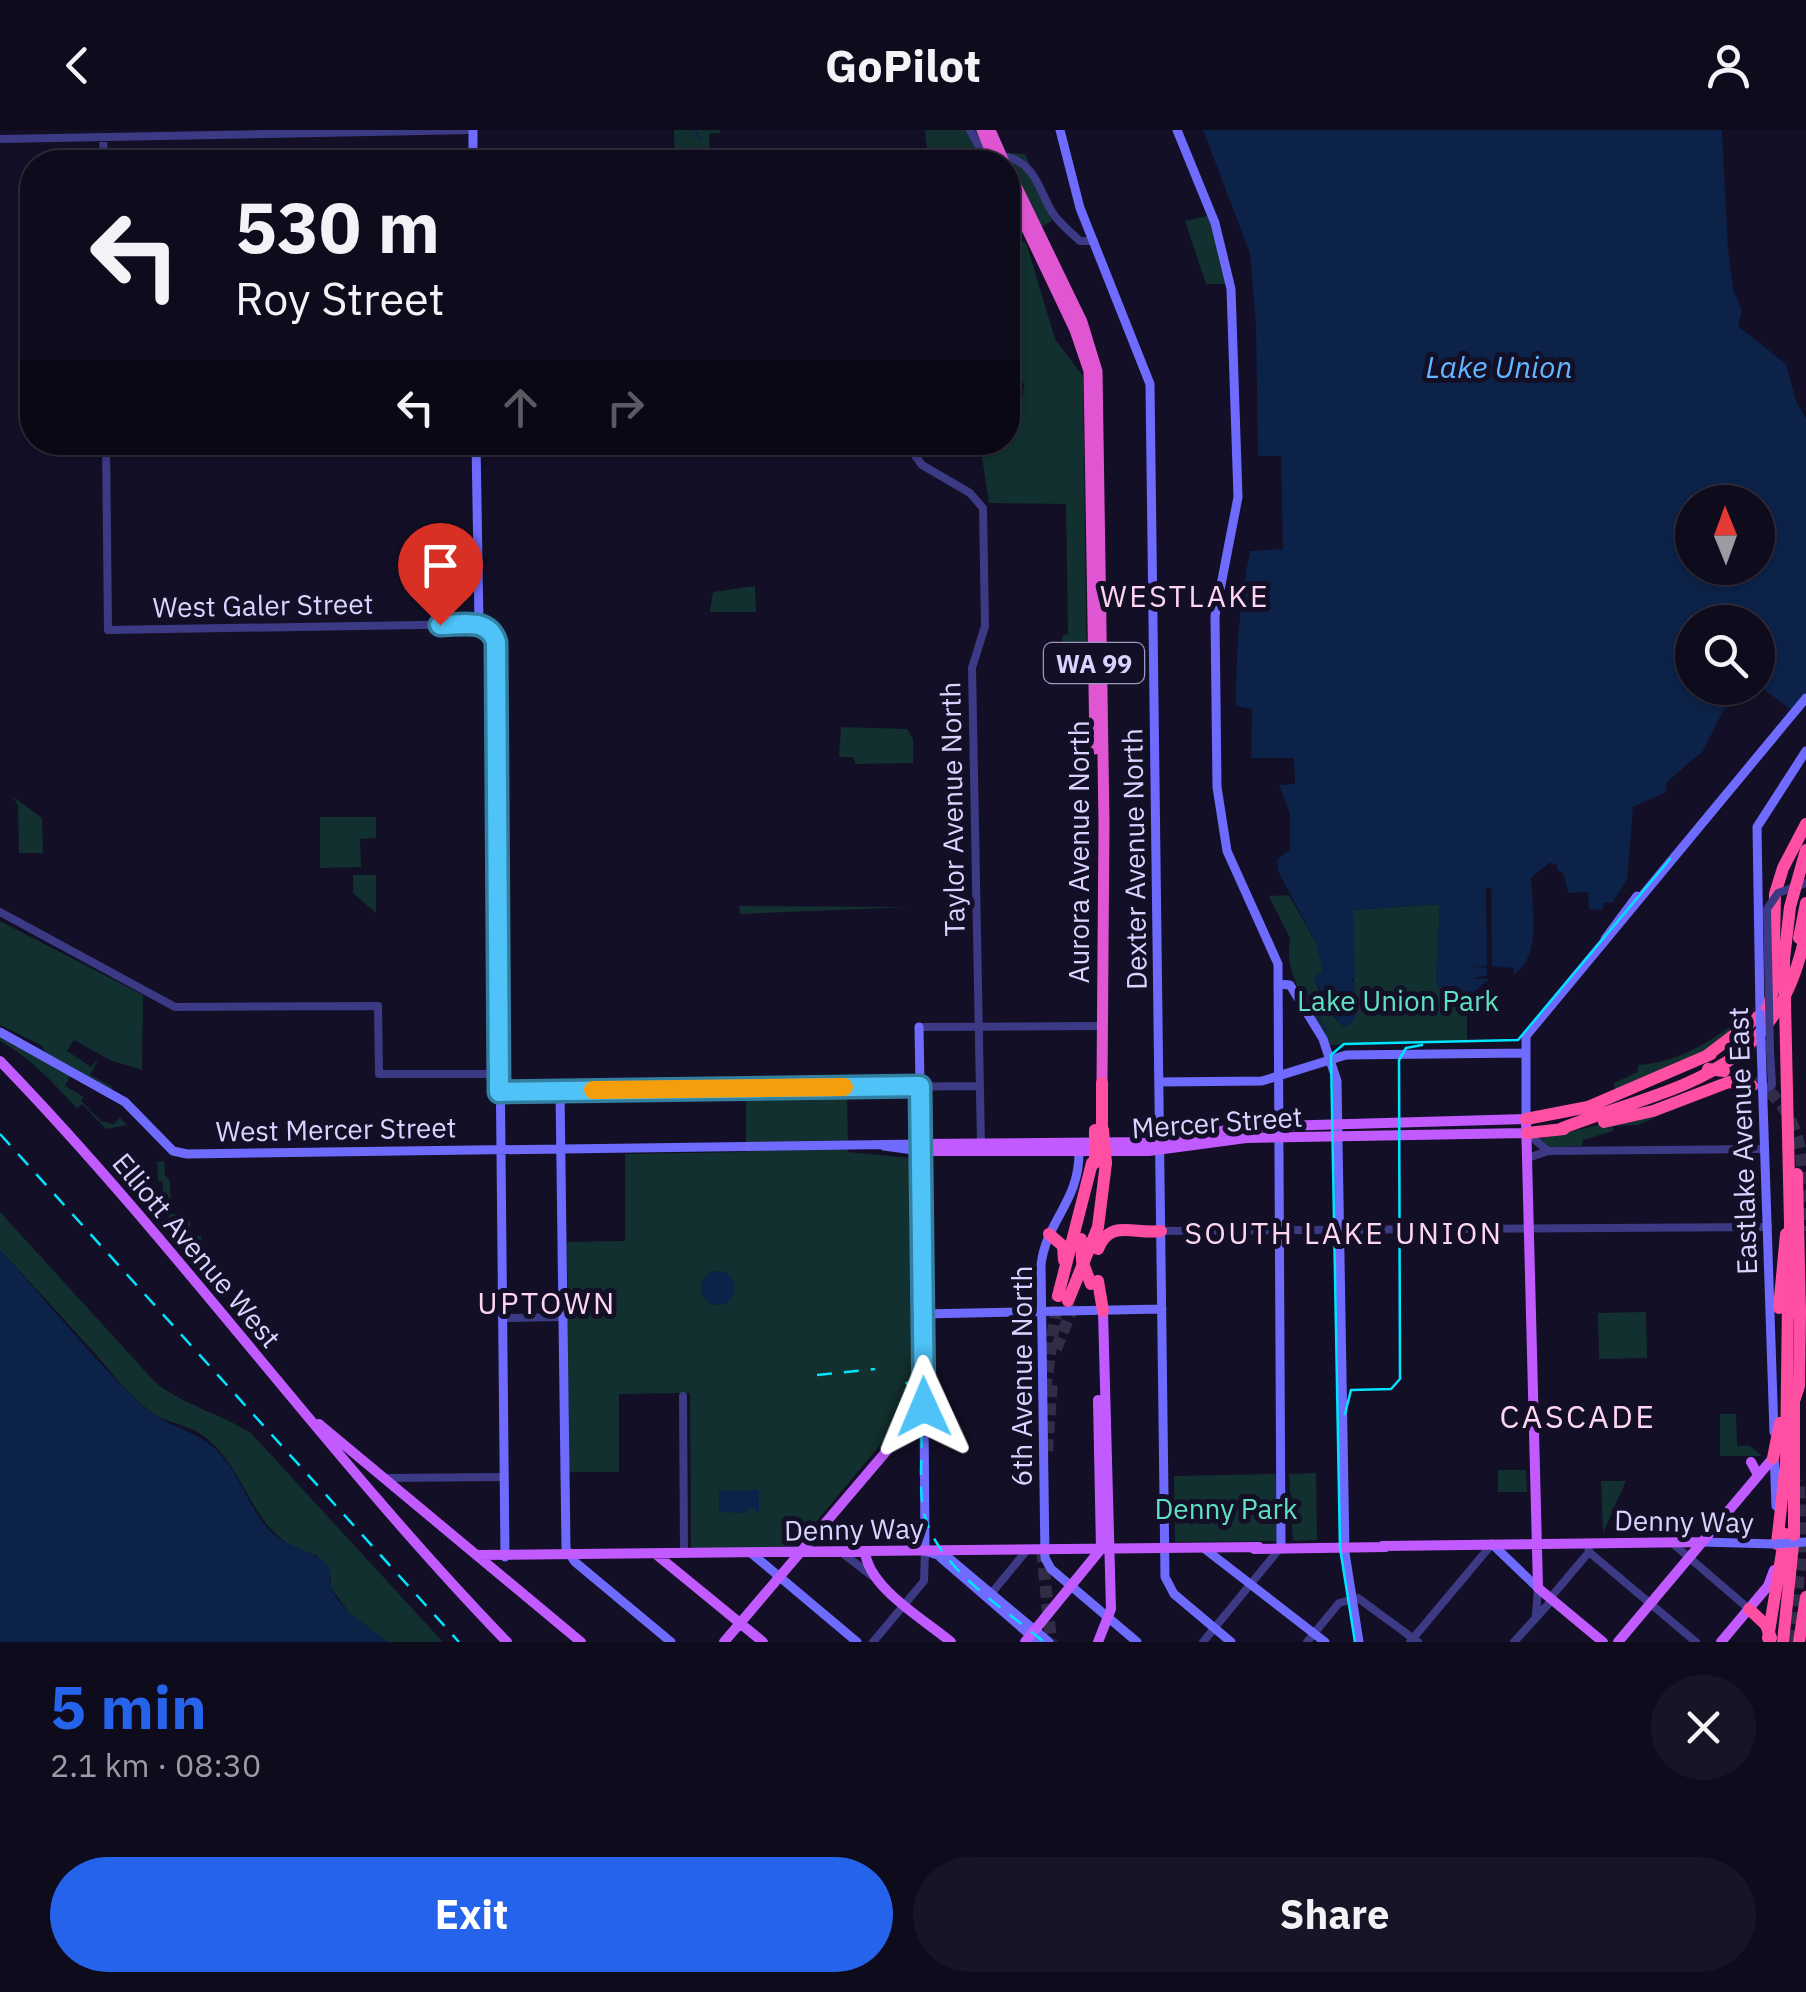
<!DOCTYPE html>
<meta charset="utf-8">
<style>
body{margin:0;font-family:"IBM Plex Sans",sans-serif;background:#171425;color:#f1f3f6;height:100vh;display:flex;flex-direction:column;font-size:38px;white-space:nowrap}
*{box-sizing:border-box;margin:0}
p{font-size:32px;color:#9b9ba3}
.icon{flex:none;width:55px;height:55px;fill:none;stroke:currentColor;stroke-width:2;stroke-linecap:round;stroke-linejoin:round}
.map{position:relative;height:1512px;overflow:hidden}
.side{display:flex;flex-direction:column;background:#0e0b1c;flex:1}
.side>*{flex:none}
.top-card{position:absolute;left:20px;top:20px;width:1000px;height:305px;border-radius:40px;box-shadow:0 2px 8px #0004,0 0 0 2px #2e2b3b;background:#0e0b1c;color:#f1f3f6;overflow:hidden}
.needle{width:65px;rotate:359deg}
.fabs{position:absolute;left:1675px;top:355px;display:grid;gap:20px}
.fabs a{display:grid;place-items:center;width:100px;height:100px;border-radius:50%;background:#0e0b1c;box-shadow:0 2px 8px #0004,0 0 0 2px #2e2b3b;font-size:50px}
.pin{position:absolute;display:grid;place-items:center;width:85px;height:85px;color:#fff;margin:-102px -42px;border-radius:50% 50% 50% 0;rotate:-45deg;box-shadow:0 0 10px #0007}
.pin .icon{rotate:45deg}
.me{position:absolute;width:110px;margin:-55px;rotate:359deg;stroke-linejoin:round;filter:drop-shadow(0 0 8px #0008)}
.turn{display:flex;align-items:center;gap:35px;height:210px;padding:0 50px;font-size:45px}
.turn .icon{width:130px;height:130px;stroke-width:2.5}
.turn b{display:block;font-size:70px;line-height:85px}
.lanes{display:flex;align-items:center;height:95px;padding:0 50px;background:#0003;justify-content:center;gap:50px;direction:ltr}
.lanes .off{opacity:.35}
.round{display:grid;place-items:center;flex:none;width:105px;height:105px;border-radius:52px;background:#171425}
.head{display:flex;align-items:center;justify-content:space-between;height:170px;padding:0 50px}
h1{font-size:60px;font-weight:800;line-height:75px;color:#2563eb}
.cta{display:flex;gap:20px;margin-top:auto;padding:20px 50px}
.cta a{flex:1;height:115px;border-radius:60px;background:#2563eb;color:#fff;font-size:40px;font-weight:800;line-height:115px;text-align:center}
.cta a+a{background:#171425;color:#f1f3f6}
header{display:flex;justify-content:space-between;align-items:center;height:130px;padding:0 50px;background:#0e0b1c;font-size:45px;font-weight:800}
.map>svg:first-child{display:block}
</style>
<header><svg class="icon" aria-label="back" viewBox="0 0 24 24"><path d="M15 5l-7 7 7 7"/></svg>GoPilot<svg class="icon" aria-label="person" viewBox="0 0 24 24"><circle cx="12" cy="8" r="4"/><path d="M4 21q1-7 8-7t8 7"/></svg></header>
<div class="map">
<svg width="1806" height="1512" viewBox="0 0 1806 1512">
<rect width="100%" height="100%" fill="#130f26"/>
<path fill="#12302f" d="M674,0H720V3L709,4L710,26H702V31L695,26L684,29L700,32H675Z
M925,0H978L982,32H943L942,27L934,28L927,20Z
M1006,23L1025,24L1052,91L1039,98Z
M1207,86L1211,93L1227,154H1206L1185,91Z
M1008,110L1026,112L1055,209L1083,246L1087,552L1065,549L1062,506L1068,504L1066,374L989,373L982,327L956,313L1008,312V298H1018L1024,255L1014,230H1008V184L1018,183L1008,138Z
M295,313H408L409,325L295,327Z
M755,456L756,482H710L713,462Z
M841,597L907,599L913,609V633L855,634L854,627H839Z
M13,667L42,688L43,723H19L18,675Z
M320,687H376V708L360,709L361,737L320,738Z
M353,745H376V783L353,763Z
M1289,765L1317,815L1323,841L1314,849C1321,865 1329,887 1344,896L1355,889C1353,849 1354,821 1353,780L1440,774L1436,850L1444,871L1467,868V911L1330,915C1310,879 1283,846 1290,808L1269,766Z
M739,776L910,777L740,784Z
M0,791L143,865L142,940L112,931L74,910L67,921L91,937L99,928L90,945L111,956L113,962L48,926L41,915L0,895Z
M1754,876V888L1710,920L1615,960L1614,953L1638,942V935C1682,933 1726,903 1754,876Z
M0,906L70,946L65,956L84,967L81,971L101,991L114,994L120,988L127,995L106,999L82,974L77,978C51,951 32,929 0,911Z
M847,963L848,1022L910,1028L915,1273L796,1416L691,1419L690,1263L619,1264V1342H569L567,1112L625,1111V1024L746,1022V964Z
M1683,975L1638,995L1613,996V1001L1583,1010L1582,1016L1549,1017L1539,1009Z
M164,1031L165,1045L170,1051L171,1084H182L190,1092L191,1106H201L207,1137L162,1078L163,1052L158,1051L157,1032Z
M0,1082L155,1252C183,1275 219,1283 251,1303L443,1512H388L350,1484L331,1458V1447L317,1425C249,1413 251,1336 199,1303C185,1294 165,1293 151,1282C131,1267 114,1246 98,1227C65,1191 33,1155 0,1120Z
M1646,1182L1647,1228L1599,1229L1598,1183Z
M1720,1284H1736L1737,1316H1750L1762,1326H1720Z
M1498,1340H1526L1527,1362H1498Z
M1316,1343L1317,1410L1293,1411L1289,1344Z
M1277,1344V1411L1175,1412L1174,1346Z
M1601,1351H1626L1603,1403Z"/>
<path fill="#0c2248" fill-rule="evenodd" d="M1203,0H1722L1728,119L1733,159L1742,181L1738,196L1786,234L1796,271L1806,288V576L1798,585L1758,555V492H1692V558H1745L1725,577L1703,621L1667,652L1666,662L1633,677L1627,750L1612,773L1604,772L1602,780L1589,779L1588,762L1568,763L1564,744L1557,740V734L1549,733L1531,748C1532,780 1542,824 1514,845L1491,847L1465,870L1443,871L1436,850L1440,774L1353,780L1355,847L1351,849L1354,852L1355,889L1348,896L1340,895L1314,849L1323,841L1317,815L1278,741L1277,730L1290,720V684L1279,655L1295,654L1294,628H1251L1252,579L1236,576C1236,523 1239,473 1250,421L1283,419L1281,326H1258L1256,196L1250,123ZM1692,372H1758V438H1692Z
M0,1120C48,1172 93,1230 145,1278C170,1300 198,1298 222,1326C244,1351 250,1385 277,1407C292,1419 320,1421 329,1438C332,1445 329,1453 332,1460C343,1483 369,1497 388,1512H0Z
M701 1158a17 17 0 1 1 34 0a17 17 0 1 1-34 0Z
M755,1360H759V1383L752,1378L745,1383L719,1382V1361Z"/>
<path fill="#130f26" d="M1486,758H1491L1492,836L1514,838V848L1473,849L1487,845V838L1472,836H1487Z"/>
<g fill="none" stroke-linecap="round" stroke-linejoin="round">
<path stroke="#0c2248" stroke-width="2.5" d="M696,0L700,10
M1305,859L1326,900"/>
<path stroke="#312d47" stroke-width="12" stroke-dasharray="12 6" stroke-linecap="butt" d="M1754,951C1806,981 1804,1038 1805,1101
M1056,1219L1075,1172
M1045,1260L1058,1166
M1047,1321L1052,1251
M1042,1420L1051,1512
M1792,1512L1801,1426L1799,1350"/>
<path stroke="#3d3a85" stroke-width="8" d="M970,0L985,27
M103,7L104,32
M0,9L473,0
M1008,27C1036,35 1039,60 1052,82C1059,93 1070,102 1080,111H1094
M106,312L108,500L479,494
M905,312L922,335L970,363L983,378L985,496L972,538L981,1016
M0,782L175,877L378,876L379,944H499
M919,897L1096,896
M560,960L980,956
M1763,961L1772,955L1770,920
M1527,1003L1548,1021
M1528,1028L1548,1021L1764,1019
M1161,1101L1768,1097
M502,1188L561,1187
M683,1266L684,1424
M385,1348L503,1347
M1671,1412L1749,1479
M1588,1413L1589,1422L1696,1512
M841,1422L880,1452
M990,1465L1027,1420
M1551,1467L1589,1422
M1536,1485L1538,1458
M873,1512L924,1451L925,1421
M1203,1512L1281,1417
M1307,1512L1339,1473L1358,1468L1418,1512
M1410,1512L1492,1414
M1514,1512L1552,1470"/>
<path stroke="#6f6bff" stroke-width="9" d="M473,0V32
M1060,0L1080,78L1150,254L1165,1447L1174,1464L1231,1512
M1177,0L1215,93L1231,159L1238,367L1215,486L1217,657L1227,721L1278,834L1281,1417
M476,312L479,494L493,503L496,517L505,1427
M1605,809L1637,766
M1278,854L1290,855L1323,909L1337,951L1345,1423L1359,1512
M1760,883L1757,697L1806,621
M0,902L125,972L173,1021L187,1024L921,1014L919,897
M1761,913L1774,1302
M1159,952L1262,951L1346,925L1524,923
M499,961L560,960L566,1419L575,1432L671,1512
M1526,989V906L1806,568
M884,1016L921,1021
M1079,1021C1080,1071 1046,1091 1041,1135L1045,1428L1051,1439L1137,1512
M922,1184L1162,1179
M924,1277L925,1421L950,1429L1049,1512
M1774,1322L1776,1376
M1701,1412L1775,1414
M1492,1414L1538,1458
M1205,1419L1325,1512
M751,1423L857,1512
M940,1427L1038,1512"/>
<path stroke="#c25bff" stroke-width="10" d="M0,931C180,1117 328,1327 507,1512
M921,1021H1149L1246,1008L1527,1003
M922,1156L918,1151L921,1014L1149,1012L1248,997L1526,989L1538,1458L1603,1512
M1098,1270L1101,1419
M319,1294L581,1512
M1751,1332L1758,1345
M1382,1416L1701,1412
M1254,1419L1386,1417
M865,1421C868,1458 925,1490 951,1512
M476,1425L1259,1417
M658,1426L763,1512
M724,1512L924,1277V1152
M1025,1512L1101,1419
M1098,1512L1111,1479L1103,1181
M1618,1512L1773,1328
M1721,1512L1768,1456L1774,1440"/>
<path stroke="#e055d1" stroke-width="11" d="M982,0L995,32
M990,0L1004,32
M1008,39L1082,192L1097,241L1104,692L1102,953
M1008,59L1075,200L1089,241L1095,619"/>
<path stroke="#ff4fa3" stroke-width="12" d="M1799,808L1806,773
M1705,927L1767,880L1773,861L1775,764L1783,738L1806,694
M1526,989L1588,977L1711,924
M1604,992L1653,981L1729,952L1752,956
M1560,999C1678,953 1776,950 1806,802
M1102,1000V953
M1527,1003L1564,999
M1797,1044L1800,1182
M1049,1104L1063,1116L1064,1130
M1098,1119C1110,1088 1135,1105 1161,1101
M1098,1151L1103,1181
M1058,1166L1092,1033
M1068,1171L1098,1097L1106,1033
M1779,1178L1786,1104
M1773,1328L1780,1293
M1777,1414L1786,1332L1788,1168
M1749,1479L1766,1495
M1768,1508L1785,1404
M1783,1512L1794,1405
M1799,1512L1806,1467"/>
<path stroke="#00e5ff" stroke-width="2.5" d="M1345,1284L1351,1260L1391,1259L1400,1249L1399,930L1406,918L1422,915
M1355,1512L1340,1418L1331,925L1344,914L1518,910L1670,729"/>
<path stroke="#00e5ff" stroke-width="2.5" stroke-dasharray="15 12" stroke-linecap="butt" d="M0,1004L459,1512
M817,1245L875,1239
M906,1252C935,1289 912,1347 926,1390C943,1442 1004,1478 1044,1512"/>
<path stroke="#3d3a85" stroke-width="8" d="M1770,920L1767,779L1778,763L1806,753"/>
<path stroke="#6f6bff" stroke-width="9" d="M1760,883L1761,913
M1775,1414L1806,1412"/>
<path stroke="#ff4fa3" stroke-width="12" d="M1708,939L1724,941
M1095,1000V1033
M1103,1000L1106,1033
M1081,1109L1082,1131L1091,1154
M1792,1182L1784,829L1790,777L1806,720
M1794,1405V1271L1799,1256L1800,1182
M1766,1495L1771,1508"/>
</g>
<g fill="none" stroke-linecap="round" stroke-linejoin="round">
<g stroke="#337fa1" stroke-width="25">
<path id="route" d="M440,495C461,495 488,487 496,512L499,962L920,956L924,1277"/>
</g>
<use href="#route" stroke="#4fc3f7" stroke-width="18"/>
<path stroke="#f59e0b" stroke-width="18" d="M593,960L844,957"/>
</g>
<g text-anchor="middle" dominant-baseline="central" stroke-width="10" stroke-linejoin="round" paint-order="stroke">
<rect fill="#130f26" stroke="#9e99be" stroke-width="2.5" x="1044" y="513" width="100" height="40" rx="8"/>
<g font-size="25" font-weight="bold" fill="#d9d4ff">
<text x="1094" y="533">WA 99</text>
</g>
<g font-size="28" fill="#d9d4ff" stroke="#130f26">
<text transform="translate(263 475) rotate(-1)">West Galer Street</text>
<text transform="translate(952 679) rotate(-91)">Taylor Avenue North</text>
<text transform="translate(1078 722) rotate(-90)">Aurora Avenue North</text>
<text transform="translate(1134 729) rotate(-91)">Dexter Avenue North</text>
<text transform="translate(1217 992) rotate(-4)">Mercer Street</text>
<text transform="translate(336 999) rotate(-1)">West Mercer Street</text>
<text transform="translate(1742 1011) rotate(-92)">Eastlake Avenue East</text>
<text transform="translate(197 1120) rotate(50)">Elliott Avenue West</text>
<text transform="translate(1021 1246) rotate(-90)">6th Avenue North</text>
<text transform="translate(1684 1391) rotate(1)">Denny Way</text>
<text transform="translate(854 1399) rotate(-1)">Denny Way</text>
</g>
<g font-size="28" fill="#5fe0c0" stroke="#130f26">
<text x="1398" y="870">Lake Union Park</text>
<text x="1226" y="1378">Denny Park</text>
</g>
<g font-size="30" font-style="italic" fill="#62b6ff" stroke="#130f26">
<text x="1499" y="236">Lake Union</text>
</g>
<g font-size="30" letter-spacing="2.5" fill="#ffd6f0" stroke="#130f26">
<text x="1185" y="465">WESTLAKE</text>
<text x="1344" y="1102">SOUTH LAKE UNION</text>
<text x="547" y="1172">UPTOWN</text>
</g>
<g font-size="32" letter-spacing="2.5" fill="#ffd6f0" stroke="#130f26">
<text x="1578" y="1286">CASCADE</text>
</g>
</g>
</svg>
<div class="fabs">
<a><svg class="needle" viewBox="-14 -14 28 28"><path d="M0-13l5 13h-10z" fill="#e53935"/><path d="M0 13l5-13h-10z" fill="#9b9ba3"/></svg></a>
<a><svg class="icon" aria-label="search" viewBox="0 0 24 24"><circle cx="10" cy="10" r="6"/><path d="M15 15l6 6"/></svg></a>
</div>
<div class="pin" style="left:440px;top:495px;background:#d93025"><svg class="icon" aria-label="arrive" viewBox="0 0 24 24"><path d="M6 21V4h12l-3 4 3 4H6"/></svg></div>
<svg class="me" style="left:924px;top:1277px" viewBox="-20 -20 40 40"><path d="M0-17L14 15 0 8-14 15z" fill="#4fc3f7" stroke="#fff" stroke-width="4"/></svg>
<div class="top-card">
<div class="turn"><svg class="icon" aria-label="left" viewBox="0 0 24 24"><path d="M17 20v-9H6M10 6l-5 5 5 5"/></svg><div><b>530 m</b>Roy Street</div></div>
<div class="lanes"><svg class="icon" aria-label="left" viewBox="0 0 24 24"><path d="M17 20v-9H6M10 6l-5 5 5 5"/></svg><svg class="icon off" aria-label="ahead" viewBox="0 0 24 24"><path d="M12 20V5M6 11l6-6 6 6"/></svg><svg class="icon off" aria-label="right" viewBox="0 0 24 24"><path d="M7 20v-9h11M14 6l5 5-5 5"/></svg></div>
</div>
</div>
<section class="side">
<div class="head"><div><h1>5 min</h1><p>2.1 km · 08:30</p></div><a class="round"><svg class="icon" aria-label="close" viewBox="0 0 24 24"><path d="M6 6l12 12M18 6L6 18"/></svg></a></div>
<div class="cta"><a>Exit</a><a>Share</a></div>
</section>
